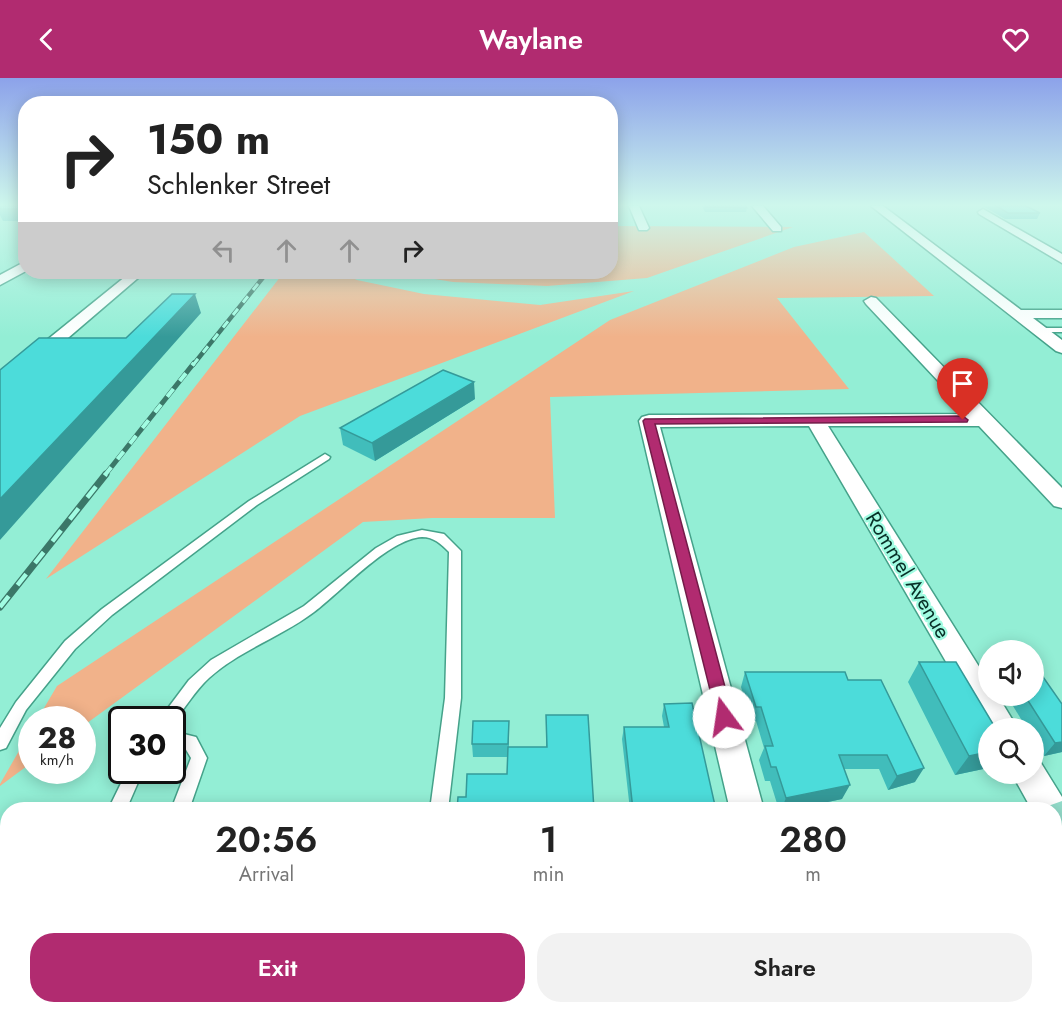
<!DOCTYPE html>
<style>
body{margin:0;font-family:Jost,sans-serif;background:#f2f2f2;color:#222;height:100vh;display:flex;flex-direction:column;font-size:22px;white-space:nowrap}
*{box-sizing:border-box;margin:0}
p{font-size:20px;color:#767676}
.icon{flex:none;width:33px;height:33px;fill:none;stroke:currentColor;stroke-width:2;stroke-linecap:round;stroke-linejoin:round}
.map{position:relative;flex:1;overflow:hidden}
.side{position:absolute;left:0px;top:724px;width:1062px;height:212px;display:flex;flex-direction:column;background:#fff;border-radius:24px 24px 0 0;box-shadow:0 3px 15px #0003}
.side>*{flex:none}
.hud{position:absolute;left:18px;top:18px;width:600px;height:183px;border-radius:24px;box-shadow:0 3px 15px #0003;background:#fff;color:#222;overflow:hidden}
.fabs{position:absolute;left:978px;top:562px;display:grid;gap:12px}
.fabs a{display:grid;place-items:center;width:66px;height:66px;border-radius:50%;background:#fff;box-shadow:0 3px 15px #0003;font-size:30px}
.speed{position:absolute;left:18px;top:628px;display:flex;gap:12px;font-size:30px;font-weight:700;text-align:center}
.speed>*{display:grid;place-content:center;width:78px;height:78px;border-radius:50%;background:#fff;box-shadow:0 3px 15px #0003;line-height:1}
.speed small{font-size:15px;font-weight:400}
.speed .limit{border:3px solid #111;border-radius:9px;background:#fff;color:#111}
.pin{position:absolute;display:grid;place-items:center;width:51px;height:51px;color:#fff;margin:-62px -26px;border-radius:50% 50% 50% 0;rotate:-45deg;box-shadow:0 0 6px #0007}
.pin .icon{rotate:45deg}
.me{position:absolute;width:66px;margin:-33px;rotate:346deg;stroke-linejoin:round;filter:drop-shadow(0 0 4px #0008)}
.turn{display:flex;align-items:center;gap:21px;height:126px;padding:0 30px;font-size:27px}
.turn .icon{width:78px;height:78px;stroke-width:2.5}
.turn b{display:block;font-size:42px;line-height:51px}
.lanes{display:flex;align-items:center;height:57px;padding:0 30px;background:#0003;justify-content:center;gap:30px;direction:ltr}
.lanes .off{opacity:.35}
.eta{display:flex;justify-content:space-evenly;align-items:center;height:102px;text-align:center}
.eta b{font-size:36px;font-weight:600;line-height:42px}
.button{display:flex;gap:12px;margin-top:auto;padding:12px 30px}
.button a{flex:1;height:69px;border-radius:24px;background:#b12b70;color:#fff;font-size:24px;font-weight:600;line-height:69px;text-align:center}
.button a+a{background:#f2f2f2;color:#222}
header{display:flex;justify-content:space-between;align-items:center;height:78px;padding:0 30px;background:#b12b70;color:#fff;font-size:27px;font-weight:600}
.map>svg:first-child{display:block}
</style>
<header><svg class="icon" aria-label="back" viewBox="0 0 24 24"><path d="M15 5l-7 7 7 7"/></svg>Waylane<svg class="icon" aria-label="heart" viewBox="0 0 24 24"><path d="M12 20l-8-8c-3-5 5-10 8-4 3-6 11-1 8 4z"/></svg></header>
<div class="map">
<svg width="1062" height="935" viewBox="0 0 1062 935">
<rect width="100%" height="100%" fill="#93eed5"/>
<path fill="#f1b28a" d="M611,148L793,149L647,200L547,208L453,204L391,194H610Z
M864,154L934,218L777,220L849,311L550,319L555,440H432L363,444L83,648L82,642H37L57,608L610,242L794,169Z
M284,194H339L357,202L424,216L540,227L634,213L300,338L46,501Z
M31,652V685L0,708V706Z"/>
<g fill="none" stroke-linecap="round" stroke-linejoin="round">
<g stroke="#45a28a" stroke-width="3">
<path id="lane" d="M1035,250H1062V254H1035Z
M325,376L330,379L329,381L257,427L112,537L75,571L26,632L6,670L0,672V650L16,624L65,563L102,531L249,423Z
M422,452L444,456L461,473V620L448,732H430L445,620L449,474C441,466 434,459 422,459C388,461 341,514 314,534C281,559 240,572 209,600C195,613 184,631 172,647V642H159L189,602L211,582L304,528L376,470L397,458Z
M172,653L196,659L207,680L189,732H171L191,680L185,670L172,667Z
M127,693H143L126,732H108Z
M33,928H54L53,935H31Z
M105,928H126V935H104Z"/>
</g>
<g stroke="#45a28a" stroke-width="3">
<path id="street" d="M629,128H639L649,150L647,152H639Z
M752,128H763L781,149V153H773Z
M871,128H883L1021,232H1062V240H1033L1062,262V275L1056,273Z
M983,131L1062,176V185L979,136L978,134Z
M26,183V193L0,207V197Z
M131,194H145L6,313L0,314V300Z
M871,219L876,220L1062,410V430L1054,428L979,348H828L988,603V618H998L1018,651H988V656L809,348L660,349L764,732H730L639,343L642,339L649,337L969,336L866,226L864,223Z
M1034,683L1041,685L1062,719V744L1054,747V732H1032L1012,696H1034Z
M440,928H482L481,935H439Z
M944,928H987L989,935H947Z"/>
</g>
<g stroke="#33907a" stroke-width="3">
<path id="primary" d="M1062,723V769L1054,771V732H1037Z
M189,928H274L271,935H187Z"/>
</g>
<use href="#lane" fill="#fff" fill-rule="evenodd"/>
<use href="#street" fill="#fff" fill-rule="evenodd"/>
<use href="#primary" fill="#93dcca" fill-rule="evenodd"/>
<g stroke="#3b7768" stroke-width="3">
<path id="rail-far3" d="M263,199L267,194"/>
</g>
<g stroke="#3b7768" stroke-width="4.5">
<path id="rail-far2" d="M193,287L265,197"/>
</g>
<g stroke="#3b7768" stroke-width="5">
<path id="rail-far1" d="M105,397L194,285"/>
</g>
<g stroke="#3b7768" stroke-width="7">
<path id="rail" d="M0,529L106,396"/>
</g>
<use href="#rail-far3" stroke="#a1fce2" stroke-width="2" stroke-dasharray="7" stroke-linecap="butt"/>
<use href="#rail-far2" stroke="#a1fce2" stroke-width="3" stroke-dasharray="8" stroke-linecap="butt"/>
<use href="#rail-far1" stroke="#a1fce2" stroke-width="4" stroke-dasharray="10" stroke-linecap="butt"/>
<use href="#rail" stroke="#a1fce2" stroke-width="4.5" stroke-dasharray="14" stroke-linecap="butt"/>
</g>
<path fill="#41bdbb" d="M26,128V143H3L0,137V129Z
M702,128H746L747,130L746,134H705Z
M983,128H1026L1040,135L1037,141H1005Z
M475,321L375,383L343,367L340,350Z
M919,584L988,690L955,697L908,604Z
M745,594L848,602L915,704L888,712L879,691H844L842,721L790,732H779L770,703H765L759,682L764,670L756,643H751L741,609Z
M1007,618H1034L1062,626V674L1044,678L1034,661V651H1027Z
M664,626L716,732H630L622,661L624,649H664L662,638Z
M546,637L594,732L466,719L507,696L508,679H473L472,666L509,643V669H546Z
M1062,812V821L1059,815Z
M650,928H931L934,935H651Z"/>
<path fill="#359a99" d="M195,216L201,235L0,462V421Z
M474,304L475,321L375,383L372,365Z
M1062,664V674L1044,678L1055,665Z
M988,674V690L955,697L969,678Z
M924,690L915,704L888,712L897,698Z
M850,707L842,721L790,732H781L786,720Z"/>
<path fill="#4cdcda" stroke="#359a99" stroke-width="1.5" d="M3,128H26V131H0V129Z
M705,128H746L747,130L706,129Z
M996,128H1026L1040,135H1008Z
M172,216H195L0,421V292L39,260H126Z
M443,292L474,304L372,365L340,350Z
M919,584H956L996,651H988V674L969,678Z
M1034,586L1062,626V664L1055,665L1025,618H1034Z
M745,594H845L848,602H881L924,690L897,698L887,677H839L850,707L786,720L776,689H771L765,668H773L761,629H756Z
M692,625L716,732H633L624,649H669L664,626Z
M546,637H588L594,732H457L458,719H466L467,696H507L508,669H547Z
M473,643H509L508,666H472Z
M530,928L595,930L596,935H505V933Z
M657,928H931L934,935H658Z"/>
<linearGradient id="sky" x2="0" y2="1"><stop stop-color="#8ca2ea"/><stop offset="0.49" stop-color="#cef7ec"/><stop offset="1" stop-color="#cef7ec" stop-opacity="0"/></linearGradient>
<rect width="1062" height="259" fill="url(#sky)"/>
<path fill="#b12b70" stroke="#731c49" stroke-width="1.5" d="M963,338L968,342L967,344L655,346L733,639L730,644L724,647L718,644L643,343L645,341Z"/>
<g text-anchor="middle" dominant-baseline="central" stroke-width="4.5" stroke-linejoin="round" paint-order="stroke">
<g font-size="21" fill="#073027" stroke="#a1fce2">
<text transform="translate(908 497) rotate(59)">Rommel Avenue</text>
</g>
</g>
</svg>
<div class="fabs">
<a><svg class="icon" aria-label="sound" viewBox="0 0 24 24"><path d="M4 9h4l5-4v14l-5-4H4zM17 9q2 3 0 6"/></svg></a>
<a><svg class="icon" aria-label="search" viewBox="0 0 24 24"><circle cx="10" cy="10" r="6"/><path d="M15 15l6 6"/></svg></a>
</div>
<div class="speed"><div>28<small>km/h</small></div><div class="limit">30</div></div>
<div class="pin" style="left:963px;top:342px;background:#d93025"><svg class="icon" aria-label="arrive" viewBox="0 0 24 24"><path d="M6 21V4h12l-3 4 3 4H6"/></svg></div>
<svg class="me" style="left:724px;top:639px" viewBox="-20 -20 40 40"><circle r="19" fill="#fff"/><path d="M0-13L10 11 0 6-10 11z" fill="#b12b70"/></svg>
<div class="hud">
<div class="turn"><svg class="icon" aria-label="right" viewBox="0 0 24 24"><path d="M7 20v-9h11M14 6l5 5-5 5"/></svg><div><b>150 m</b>Schlenker Street</div></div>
<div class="lanes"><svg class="icon off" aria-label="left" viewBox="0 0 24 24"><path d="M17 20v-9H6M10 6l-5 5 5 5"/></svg><svg class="icon off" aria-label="ahead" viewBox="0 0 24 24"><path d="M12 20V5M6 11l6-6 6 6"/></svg><svg class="icon off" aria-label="ahead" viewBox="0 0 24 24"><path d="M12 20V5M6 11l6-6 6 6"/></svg><svg class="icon" aria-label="right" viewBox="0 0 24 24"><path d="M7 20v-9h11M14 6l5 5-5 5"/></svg></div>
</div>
<section class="side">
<div class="eta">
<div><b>20:56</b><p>Arrival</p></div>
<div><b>1</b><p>min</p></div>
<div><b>280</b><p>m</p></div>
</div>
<div class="button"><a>Exit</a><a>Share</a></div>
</section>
</div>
